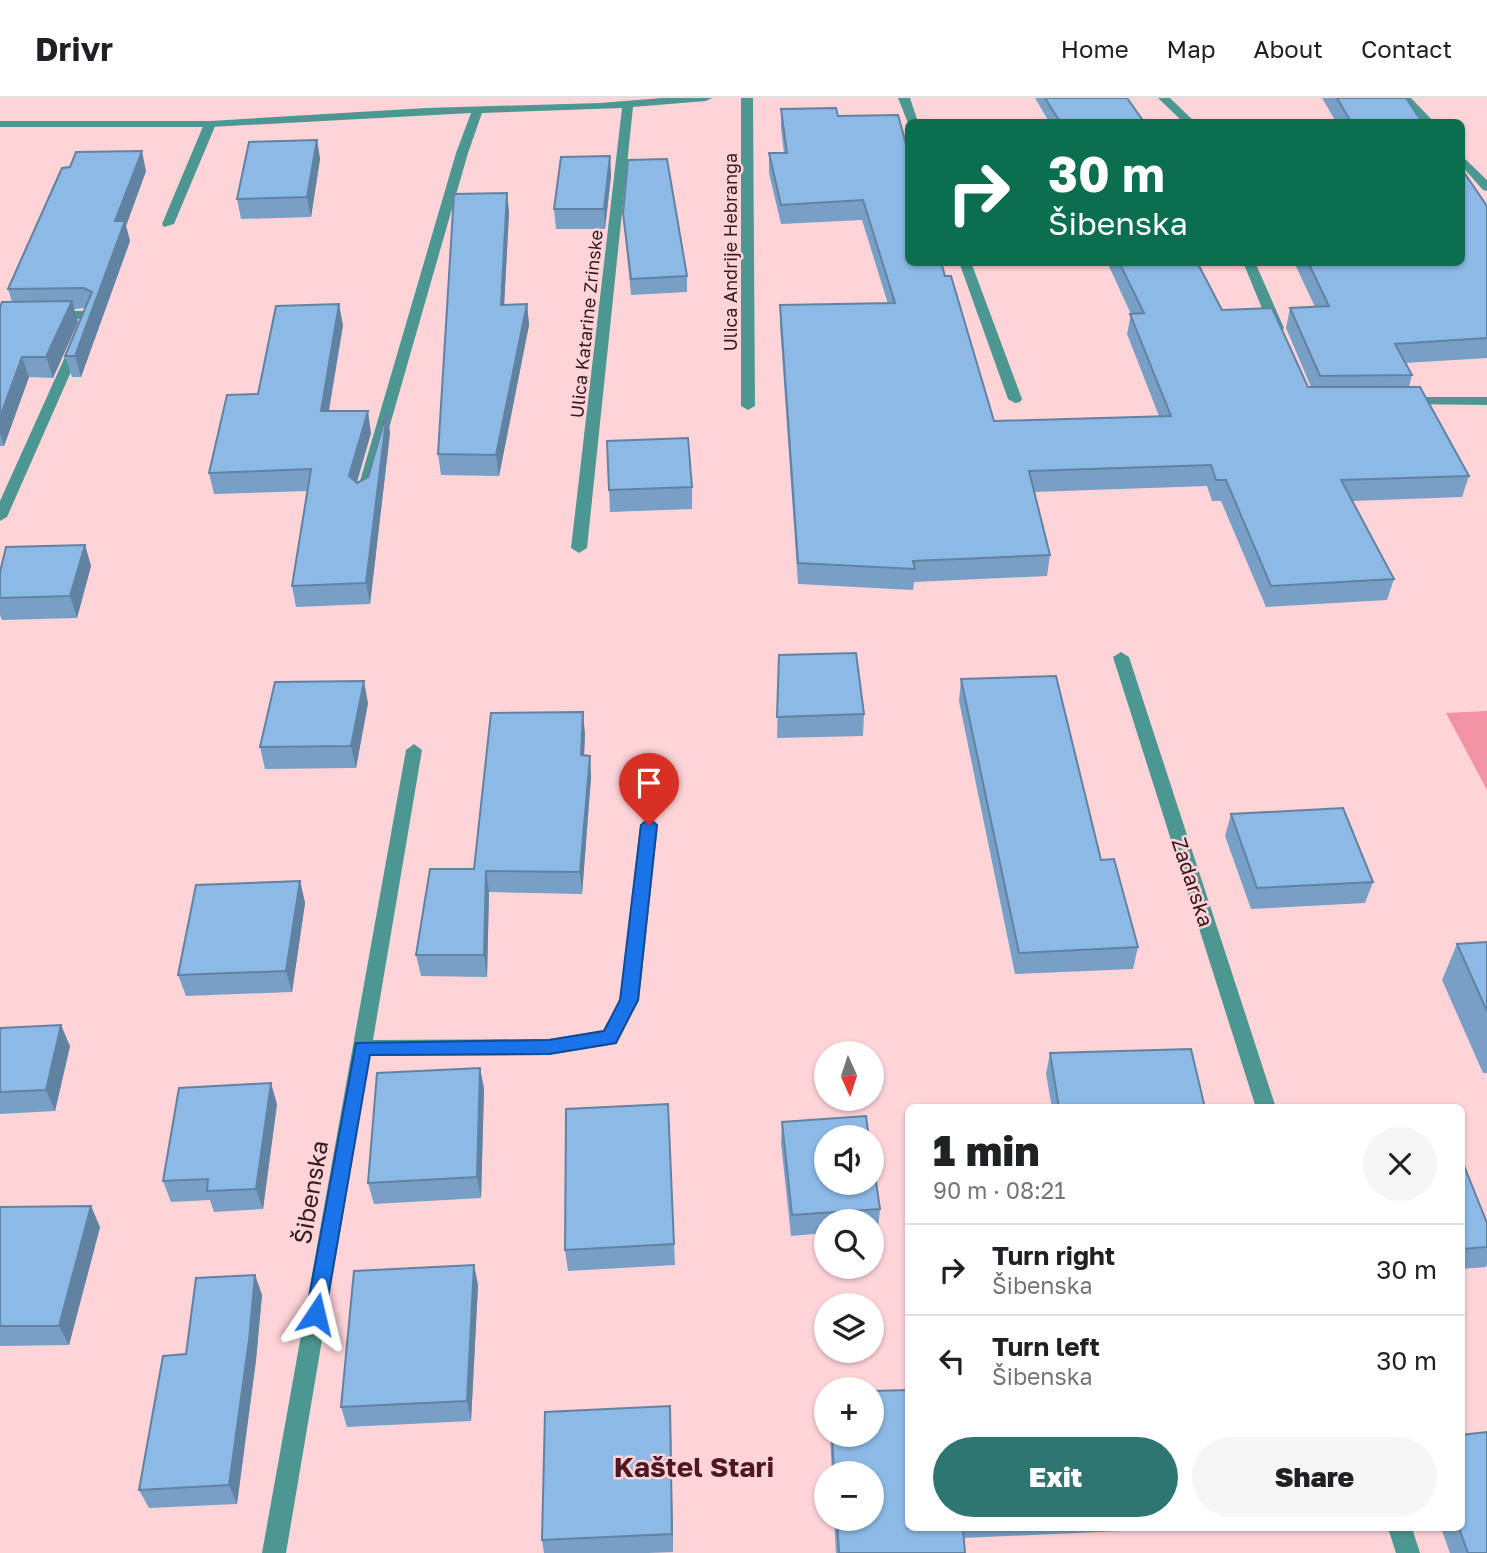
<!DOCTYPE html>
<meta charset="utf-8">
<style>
body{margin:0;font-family:"Golos Text",sans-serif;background:#f6f6f6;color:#202124;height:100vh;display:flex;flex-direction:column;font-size:26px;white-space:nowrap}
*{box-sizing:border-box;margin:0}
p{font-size:23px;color:#757577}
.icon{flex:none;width:38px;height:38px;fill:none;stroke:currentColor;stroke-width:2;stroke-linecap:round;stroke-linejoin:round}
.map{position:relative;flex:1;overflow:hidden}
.drawer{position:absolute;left:905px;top:1006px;width:560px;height:427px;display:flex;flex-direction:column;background:#fff;border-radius:10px;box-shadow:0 2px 5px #0004}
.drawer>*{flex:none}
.top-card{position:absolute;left:905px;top:21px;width:560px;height:147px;border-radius:10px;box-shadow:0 2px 5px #0004;background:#0b6e4f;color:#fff;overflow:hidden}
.needle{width:46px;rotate:177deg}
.tools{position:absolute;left:814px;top:943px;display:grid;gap:14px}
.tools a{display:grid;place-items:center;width:70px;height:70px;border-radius:50%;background:#fff;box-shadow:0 2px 5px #0004;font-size:35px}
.pin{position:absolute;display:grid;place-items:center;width:60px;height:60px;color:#fff;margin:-72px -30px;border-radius:50% 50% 50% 0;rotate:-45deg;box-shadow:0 0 7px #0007}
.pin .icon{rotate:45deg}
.me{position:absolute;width:77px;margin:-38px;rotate:10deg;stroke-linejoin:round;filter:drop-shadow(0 0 5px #0008)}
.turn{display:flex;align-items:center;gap:24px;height:147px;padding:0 28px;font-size:32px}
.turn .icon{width:91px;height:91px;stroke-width:2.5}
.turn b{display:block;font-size:49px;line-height:60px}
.round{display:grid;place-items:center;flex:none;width:74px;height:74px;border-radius:37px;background:#f6f6f6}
.headline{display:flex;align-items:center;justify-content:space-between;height:119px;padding:0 28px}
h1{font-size:42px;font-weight:800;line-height:52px}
.cta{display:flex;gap:14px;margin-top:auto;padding:14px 28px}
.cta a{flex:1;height:80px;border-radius:42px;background:#2d7671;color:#fff;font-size:28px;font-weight:800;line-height:80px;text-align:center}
.cta a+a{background:#f6f6f6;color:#202124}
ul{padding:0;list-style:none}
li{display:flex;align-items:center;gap:21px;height:91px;padding:0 28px;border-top:2px solid #e0e0e0}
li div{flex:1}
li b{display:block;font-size:26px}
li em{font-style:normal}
header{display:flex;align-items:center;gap:42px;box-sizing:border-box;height:98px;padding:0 35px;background:#fff;border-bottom:2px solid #e0e0e0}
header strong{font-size:33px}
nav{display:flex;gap:38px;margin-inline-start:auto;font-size:24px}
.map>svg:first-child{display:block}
</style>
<header>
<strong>Drivr</strong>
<nav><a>Home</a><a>Map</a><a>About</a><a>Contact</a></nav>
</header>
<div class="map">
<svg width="1487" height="1455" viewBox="0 0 1487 1455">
<rect width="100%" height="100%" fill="#ffd4d9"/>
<path fill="#f293a4" d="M1487,613V692L1446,615Z"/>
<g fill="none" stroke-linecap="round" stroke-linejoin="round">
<path fill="#4c9792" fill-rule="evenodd" d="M210,23L216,26L174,126L164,129L162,126L204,26Z"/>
<path fill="#4c9792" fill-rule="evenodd" d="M662,0H712L706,3L633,9L587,450L579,455L571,450L622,10L482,15L468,55L369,400L362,404L355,400L456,55L471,15L210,29H0V23H210L426,10L600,5Z
M741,0H753L755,308L748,312L741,308Z
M898,0H910L918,24L908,25Z
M1158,0H1170L1195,24H1183Z
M1399,0H1411L1434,24H1423Z
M1461,57L1487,82V93L1483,92L1461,67Z
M959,164H971L1022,301L1020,304L1015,305L1008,301Z
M1243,164H1255L1284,230L1282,233H1272L1270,230Z
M52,213H90L96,217L7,419L0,423V403L82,221L47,220V214Z
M1407,299H1487V307L1402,306L1400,303Z
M1121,554L1129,559L1276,1010H1256L1113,559Z
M414,646L422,652L373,942L549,941L603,932L620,903L640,727L643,723H655L658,727L639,903L616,944L609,947L549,957L370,958L286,1455H262L406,652Z
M1388,1430H1412L1420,1455H1396Z"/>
</g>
<path fill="#789fc6" d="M1035,0H1127L1144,24H1049Z
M1322,0H1406L1422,24H1336Z
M781,11L838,18L908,164L994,323L1159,318L1127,236L1131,216L1107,164H1197L1222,212L1308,289H1311L1286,230L1290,210L1315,209L1294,164H1461L1487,108V260L1405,265L1412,277L1409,289L1469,378L1462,399L1352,403L1394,481L1387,502L1266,509L1221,403H1212L1207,388L1034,394L1050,457L1047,478L914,484L913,492L798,486L780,227V207L888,206L862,122L781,126L769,75V55H784L781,30Z
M317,42L320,61L311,119L241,121L237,101Z
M610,58L611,78L605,131H556L554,111Z
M70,69L146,73L126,128L130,143L81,279H72L65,258L85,210L74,211L78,224L53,280L29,279L4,348H0V209L12,204L8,191Z
M507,95L509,115L504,207L527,206L529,227L499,378L441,377L438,356Z
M623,115L687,178V194L631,197Z
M343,227L329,313L371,335L357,385L368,379L387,314L390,335L370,506L296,509L292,488L307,393L214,396L209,375L258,296Z
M607,343L692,389V411L610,414Z
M85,447L91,468L77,520L2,522L0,517V474Z
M779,557L864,616L863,638L777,640Z
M961,581L1101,762L1138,849L1133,871L1015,876L959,603Z
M368,605L356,670L265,671L260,649Z
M585,636L584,657L590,658L591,679L582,796L489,794L487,879L421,878L416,857L474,771Z
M1231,716L1373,784L1365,805L1251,811L1225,738Z
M300,783L305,805L292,894L186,898L178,877Z
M1487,844V975H1483L1442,882L1457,846Z
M0,930L70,948L55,1013L0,1016Z
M1050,955L1205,1010H1052L1046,976Z
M480,970L484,991L481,1100L374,1106L368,1085Z
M277,1006L263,1111L214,1114L210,1102L171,1104L163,1083Z
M668,1006L675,1167L568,1173L565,1152Z
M782,1024L880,1111L878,1132H872V1124H826V1135L791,1138L781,1045Z
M1461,1060L1487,1125V1166L1486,1169L1461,1171Z
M0,1109L100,1129L69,1247L0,1248Z
M474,1167L478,1187L471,1323L347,1329L341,1309Z
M255,1177L262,1197L256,1262L237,1406L149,1410L139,1392L186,1256Z
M670,1308L673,1454L648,1455H544L542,1442Z
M830,1337H872L908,1430H1144L1143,1432L964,1440L965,1455H836L834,1421H872V1376H832Z
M1441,1430H1461L1487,1455H1450Z"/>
<path fill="#6282a1" d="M317,42L320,61L311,119L307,99Z
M142,53L146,73L126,128L130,143L81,279L75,258L115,123Z
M610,58L611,78L605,131L604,111Z
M507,95L509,115L503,228L501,207Z
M72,203L78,224L53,280L46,259Z
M339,206L343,227L325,334L321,313Z
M527,206L529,227L499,378L496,357Z
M22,259L29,279L4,348L0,335V319Z
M368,313L371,335L352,399L349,378Z
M387,314L390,335L370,506L366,485Z
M85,447L91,468L77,520L70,498Z
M364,583L368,605L356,670L351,648Z
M583,614L585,636L583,679L581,657Z
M590,658L591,679L582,796L580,774Z
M486,773L489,794L487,879L484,857Z
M300,783L305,805L292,894L286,873Z
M61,927L70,948L55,1013L46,992Z
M480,970L484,991L481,1100L477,1079Z
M271,985L277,1006L263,1111L256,1091Z
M91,1108L100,1129L69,1247L59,1228Z
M474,1167L478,1187L471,1323L467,1303Z
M255,1177L262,1197L256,1262L237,1406L229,1387Z
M670,1308L671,1327L673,1454L672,1436Z"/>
<path fill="#8cb9e6" stroke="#6282a1" stroke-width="2" d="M1045,0H1127L1144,24H1060Z
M1337,0H1406L1422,24H1351Z
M836,10L838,18L898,17L908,53V164H941L945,178H951L994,323L1171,318L1130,216L1144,215L1119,164H1197L1222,212L1272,210L1308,289H1420L1469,378L1341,382L1394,481L1271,488L1226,382H1216L1211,367L1029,373L1050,457L913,463L915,471L798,465L780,207L895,205L863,102L781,107L769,55H787L781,11Z
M317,42L307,99L237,101L249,44Z
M142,53L115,123H125L75,258H65L92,194L84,190L8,191L62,70L70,69L76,54Z
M610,58L604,111H554L561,59Z
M667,61L687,178L631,181L623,115L628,62Z
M1461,70L1487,108V240L1395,246L1412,277L1320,278L1290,210L1329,208L1308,164H1461Z
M507,95L501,207L527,206L496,357L438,356L454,96Z
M72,203L46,259H22L0,319V209L2,204Z
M339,206L321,313H368L349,378L357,385L368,379L387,314L366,485L292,488L311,371L209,375L227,297L258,296L276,208Z
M688,340L692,389L609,392L607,343Z
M85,447L70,498L0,500V474L6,449Z
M856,555L864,616L777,619L779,557Z
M1056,578L1101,762L1114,761L1138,849L1019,855L961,581Z
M364,583L351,648L260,649L275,584Z
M583,614L581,657L590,658L580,774L486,773L484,857H416L430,771H474L491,615Z
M1343,710L1373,784L1257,790L1231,716Z
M300,783L286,873L178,877L196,787Z
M1487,844V913L1457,846Z
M61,927L46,992L0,994V930Z
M1191,951L1205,1010H1059L1050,955Z
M480,970L477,1079L368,1085L377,975Z
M271,985L256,1091L207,1093L208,1081L163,1083L179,990Z
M668,1006L674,1146L565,1152L566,1011Z
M866,1018L869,1040H826V1085H872V1056L880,1111L792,1117L782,1024Z
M1461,1060L1487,1125V1149L1461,1151Z
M91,1108L59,1228H0V1109Z
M474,1167L467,1303L341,1309L354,1173Z
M255,1177L249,1242L229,1387L139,1392L163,1258L186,1256L196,1180Z
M908,1292V1430H963L965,1455H839L837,1421H872V1376H834L832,1337H872V1293Z
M670,1308L672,1436L542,1442L545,1314Z
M1487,1334V1455H1468L1459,1430H1461V1337Z"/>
<path fill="#1a73e8" stroke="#114b97" stroke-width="2" d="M649,722L657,727L638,902L616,945L549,956L370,957L325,1216L323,1222L316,1225L309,1222L306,1216L356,945L549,942L604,933L620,902L641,727Z"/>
<g text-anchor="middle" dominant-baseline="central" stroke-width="5" stroke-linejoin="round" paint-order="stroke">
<g font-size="18" fill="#351b20" stroke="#ffd4d9">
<text transform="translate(730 154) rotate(-90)">Ulica Andrije Hebranga</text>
<text transform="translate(586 226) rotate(-84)">Ulica Katarine Zrinske</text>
</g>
<g font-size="21" fill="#351b20" stroke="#ffd4d9">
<text transform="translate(1193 784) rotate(72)">Zadarska</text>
</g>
<g font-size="24" fill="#351b20" stroke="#ffd4d9">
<text transform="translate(310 1094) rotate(-80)">Šibenska</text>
</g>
<g font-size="28" font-weight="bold" fill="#4d1824" stroke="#ffd4d9">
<text x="694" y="1368">Kaštel Stari</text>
</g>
</g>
</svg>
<div class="tools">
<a><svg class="needle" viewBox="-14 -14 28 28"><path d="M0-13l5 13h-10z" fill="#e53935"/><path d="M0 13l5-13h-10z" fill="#757577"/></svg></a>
<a><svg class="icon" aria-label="sound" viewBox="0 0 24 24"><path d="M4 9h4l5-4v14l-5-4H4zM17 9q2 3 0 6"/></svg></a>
<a><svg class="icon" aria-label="search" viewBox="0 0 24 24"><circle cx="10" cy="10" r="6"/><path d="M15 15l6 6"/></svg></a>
<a><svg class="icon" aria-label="layers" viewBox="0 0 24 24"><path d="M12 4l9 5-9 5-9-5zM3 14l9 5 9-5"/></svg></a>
<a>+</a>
<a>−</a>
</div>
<div class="pin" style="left:649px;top:727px;background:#d93025"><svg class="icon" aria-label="arrive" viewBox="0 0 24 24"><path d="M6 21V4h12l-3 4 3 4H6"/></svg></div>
<svg class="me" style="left:316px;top:1216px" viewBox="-20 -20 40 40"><path d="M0-17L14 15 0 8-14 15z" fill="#1a73e8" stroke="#fff" stroke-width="4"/></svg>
<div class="top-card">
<div class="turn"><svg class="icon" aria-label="right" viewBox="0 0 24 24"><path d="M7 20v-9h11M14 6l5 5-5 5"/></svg><div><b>30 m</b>Šibenska</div></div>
</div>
<section class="drawer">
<div class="headline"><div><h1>1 min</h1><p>90 m · 08:21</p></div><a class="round"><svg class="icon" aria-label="close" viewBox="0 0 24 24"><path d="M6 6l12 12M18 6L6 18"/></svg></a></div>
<ul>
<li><svg class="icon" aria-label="right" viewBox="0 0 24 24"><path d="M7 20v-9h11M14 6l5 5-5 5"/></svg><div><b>Turn right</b><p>Šibenska</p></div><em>30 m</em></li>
<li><svg class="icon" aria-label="left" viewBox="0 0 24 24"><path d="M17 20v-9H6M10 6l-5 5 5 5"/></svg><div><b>Turn left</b><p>Šibenska</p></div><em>30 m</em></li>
</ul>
<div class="cta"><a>Exit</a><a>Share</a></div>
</section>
</div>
